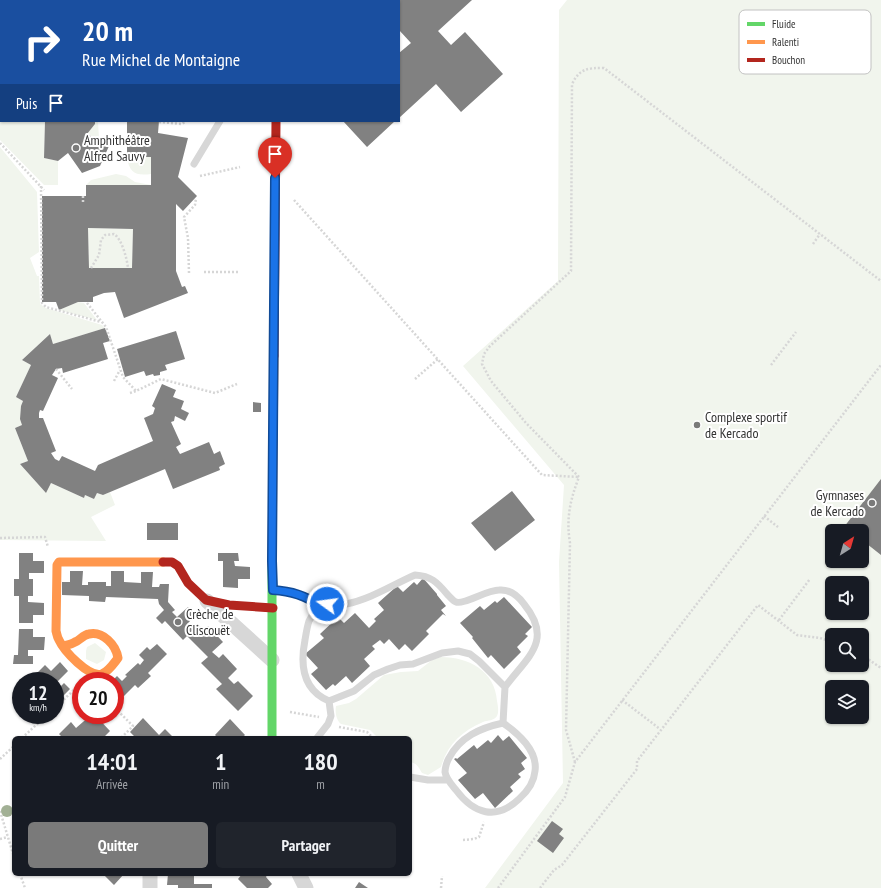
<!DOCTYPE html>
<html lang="fr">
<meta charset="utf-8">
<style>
body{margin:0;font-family:"PT Sans Narrow",sans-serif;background:#20242c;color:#f1f3f6;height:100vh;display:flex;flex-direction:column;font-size:15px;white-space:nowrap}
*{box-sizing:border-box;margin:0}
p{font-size:13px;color:#9ea1a6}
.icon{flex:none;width:22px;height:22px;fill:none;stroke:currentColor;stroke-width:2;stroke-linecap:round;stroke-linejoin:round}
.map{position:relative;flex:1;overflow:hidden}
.side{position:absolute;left:12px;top:736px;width:400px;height:140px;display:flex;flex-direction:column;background:#171b24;border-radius:6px;box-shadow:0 1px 3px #0004}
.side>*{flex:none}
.guide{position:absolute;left:0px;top:0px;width:400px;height:122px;box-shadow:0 1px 3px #0004;background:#1a4fa0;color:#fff;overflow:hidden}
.needle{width:26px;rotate:37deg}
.controls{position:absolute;left:825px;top:524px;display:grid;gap:8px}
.controls a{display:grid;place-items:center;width:44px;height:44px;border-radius:6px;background:#171b24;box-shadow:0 1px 3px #0004;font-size:20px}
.speed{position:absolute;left:12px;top:672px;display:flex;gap:8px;font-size:20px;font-weight:700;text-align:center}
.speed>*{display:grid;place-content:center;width:52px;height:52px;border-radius:50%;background:#171b24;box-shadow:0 1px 3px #0004;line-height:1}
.speed small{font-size:10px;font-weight:400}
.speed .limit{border:6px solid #d22;background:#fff;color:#111}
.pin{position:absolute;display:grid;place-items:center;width:34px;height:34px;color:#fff;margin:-41px -17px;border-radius:50% 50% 50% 0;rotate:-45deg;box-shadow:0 0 4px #0007}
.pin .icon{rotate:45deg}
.me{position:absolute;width:44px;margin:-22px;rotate:284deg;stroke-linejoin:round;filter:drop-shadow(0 0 3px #0008)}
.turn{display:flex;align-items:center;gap:14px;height:84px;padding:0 16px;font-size:18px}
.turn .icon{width:52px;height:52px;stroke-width:2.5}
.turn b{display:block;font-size:28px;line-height:34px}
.then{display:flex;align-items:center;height:38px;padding:0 16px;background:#0003;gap:8px;font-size:15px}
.eta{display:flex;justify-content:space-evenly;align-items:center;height:68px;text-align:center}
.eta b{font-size:24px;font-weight:600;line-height:28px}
.cta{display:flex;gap:8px;margin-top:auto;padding:8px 16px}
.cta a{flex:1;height:46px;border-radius:6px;background:#7a7a7a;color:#fff;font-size:16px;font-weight:600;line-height:46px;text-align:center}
.cta a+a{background:#20242c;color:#f1f3f6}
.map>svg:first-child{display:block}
</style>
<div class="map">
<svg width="881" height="888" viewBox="0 0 881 888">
<rect width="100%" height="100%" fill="#fff"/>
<path fill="#f1f5ed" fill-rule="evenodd" d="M0,0H20L1,1V121H45L44,158L58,161V185H44L0,140Z
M567,0H881V888H485L563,783L559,562L564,485L463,366L558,281L559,10ZM832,531H862V561H832ZM832,583H862V613H832ZM832,635H862V665H832ZM832,687H862V717H832Z
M95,121H98L99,139L87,134L95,124Z
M0,147L37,192L39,252L30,258L37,276H39L40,304L46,308L102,325L105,328L53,344L50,334L22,360L31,365L16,397L23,401C20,409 20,418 22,425L15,428L28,461L20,464L46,493L51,483L84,498L85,495L94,499L97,493L103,495L110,492L115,505L91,517L106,541L0,540Z
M127,157H151V174C136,176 129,173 127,157Z
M116,174L126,176L135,182L151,185H86L91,180Z
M88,228L133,229L132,268H89Z
M78,302L84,303L97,320L59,310Z
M95,643L106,652L104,660L97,664L86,659V651L87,647Z
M441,657C469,657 495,671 497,701C498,706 499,712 497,716C494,721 488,720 483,722C462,731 447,745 441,767L428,775L422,773C419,768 417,763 410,762V738H378L370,730L341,724C336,720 335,712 336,706L349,703L356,699L384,675L401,672L418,671L432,660Z"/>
<path fill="#818181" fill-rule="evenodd" d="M399,0H472L438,31L451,45L465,32L503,74L461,112L436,84L399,118V53L411,43L399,30Z
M45,121H95V124L87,134L109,146L100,166L82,173L68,153L58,161L44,158Z
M127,121H159L158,133L188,138L178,177L197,196L183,211L176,204V271L182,287L185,286L188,293L124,318L115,292L104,293L93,297V302H78L59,310L56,302H42V196H86V185H151V157H127ZM88,228L133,229L132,268H89Z
M343,121H395L367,147Z
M105,328L110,341L103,343L108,359L63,373L62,368L56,369L52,375L58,378L43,411L40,410L39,413V418H43L56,451L51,453L55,459L59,461L62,456L95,471L98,465L153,441L144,418L153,414L155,408L152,406L162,384L176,390L173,397L184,401L181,409L189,413L185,421L175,416L174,421L171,422L181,444L176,447L180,454L209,442L214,454L220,451L225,464L219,467L220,470L173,489L165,469L103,495L97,493L94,499L85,495L84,498L51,483L46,493L20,464L28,461L15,428L22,425L20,419L21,406L23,401L16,397L31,365L22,360L50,334L53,344Z
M176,331L185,359L165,365L167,370L160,372V375L154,376L153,374L146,376L144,371L125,377L117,349Z
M253,402L261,403V412H253Z
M881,479V555L862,540V531H850L844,527Z
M512,491L535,520L495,551L471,523Z
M147,523H178V540H147Z
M19,553H33V561H44V573H29V579H33V596H28V602L44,603V615H33V623H19V596H14V579H19Z
M218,553H238L239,561H234L235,566L250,567V579H238V588L223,587V561H218Z
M70,571H83L82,585H88V582H106V586H111V571H124V582L141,583V572H153L152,587H159L160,584H169L168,602L175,610L172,612L177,617L188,607L196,615L187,624L193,629L198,624L204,630L208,626L223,642L212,652L219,658L223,654L237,669L228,678L234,684L238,681L253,696L238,711L216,689L222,684L201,663L208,657L187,636L183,640L165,621L162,624L156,618L164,610L159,604L158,599L106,597L105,602L89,601V596L62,595V582H70Z
M423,578L437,594V595L446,606L441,610L446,616L443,614L426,631L429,634L412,651L405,644L399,650L389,639L384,644L380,640L372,646L375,649L364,659L370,666L352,683L346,676L335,686L333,684L326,690L311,674L318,668L305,654L324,638L320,634L338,617L344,623L355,613L369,628L376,621L374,619L384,610L378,603L397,586L403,592L414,582L417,585Z
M504,597L532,627L525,634L528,636L517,647L521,652L504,669L491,655L488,658L472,638L473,637L460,623L480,606L484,610L495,601L497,603Z
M19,629H33V637H45L44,650H28V656H33V664H13L14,655H18Z
M157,644L167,654L148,673L151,676L138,688L135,685L116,704L115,702V681H112L117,676L122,681L127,676L125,675L138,663L140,665L144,660L139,655L147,647L150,650Z
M60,662L68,671L57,682L61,686L64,683L70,689L56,703L55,681H41L35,675L45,665L51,671Z
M91,715H95L110,731L103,738H63L59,734L71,722L76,728Z
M143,718L159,735L165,729L174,738H136L130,732Z
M230,719L245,735L242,738H218L215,735Z
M498,735L503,741L509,736L527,758L521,763L525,769L518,774L521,777L510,787L513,791L495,808L483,793L475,799L458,780L467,773L454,759L456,758L457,759L474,745L477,749L488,740L491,743Z
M552,821L563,829L559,834L564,838L553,853L537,841Z
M103,874H124L114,885Z
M168,874H194V884H212V888H178V885H167Z
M242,874H266L267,875L266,877L272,884L268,888H247L238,879Z
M359,882L368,888H355Z"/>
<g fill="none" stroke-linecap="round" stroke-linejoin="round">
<path stroke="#d6d6d6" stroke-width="2.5" stroke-dasharray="2 2" stroke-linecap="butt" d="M159,122L182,124L186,121
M106,134L109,138
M0,143L44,190
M200,176L240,167
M41,186L42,303L46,307L101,322
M83,196V202
M294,200L542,475L579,477
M813,244L820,234
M91,268L99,255L101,240L105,235L114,234C122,239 127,259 128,268
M204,272H239
M189,273L188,238L184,217L195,205L196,198
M87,303L106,327L123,377L136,391L161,379L215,393L237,384
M771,365L796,332
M56,369L72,389
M415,379L438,359
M114,381L120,370
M130,393L136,391
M579,477L526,423L491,381L482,364L484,354L490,346L571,271L572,84C580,68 588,68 604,68L881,281
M764,516L778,527
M0,538L45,537L48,547
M779,620L810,579
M862,655L881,668
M622,700L660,729
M55,708L78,686
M115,708L133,726L121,738
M290,712L319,717
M339,727L367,732L373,738
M22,738L47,715
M0,759L14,746
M575,762L566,730L570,543C566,519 570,500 579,477
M0,811L14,857
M0,839L8,837
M463,840L474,839L479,837L484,822
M20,874L25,888
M441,888L442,876
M498,888L565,797L575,762L881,365
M540,888L554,870L562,865L637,769V761L758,605L797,635L820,638L832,642"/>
<path stroke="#d7d7d7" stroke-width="7" d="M194,164L220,121
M415,575C431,576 437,582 447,594C450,597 453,601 456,602C463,605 487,590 499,590C509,589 518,596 524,604C554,641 527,657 505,687L479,661L470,654L458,651L442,653L413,664L400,665L388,669L374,675L354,691L329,701C303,690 300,665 305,640C306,634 307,627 309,621C312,616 315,610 318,605C328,604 337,606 346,604C371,599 392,585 415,575Z
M275,590C291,591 306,596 318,605
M503,723C518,733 538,751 535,771C534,783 528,791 519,799C496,821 474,814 456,790C452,785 446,779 445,772C445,768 447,761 449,758C460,737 480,728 503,723Z
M503,723L505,687
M317,738L328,724L331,716L329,701
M410,777L428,780H448"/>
<path stroke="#d7d7d7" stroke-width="15" d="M276,0V1
M207,601L272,660
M150,874V888
M299,874L306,888"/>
<path stroke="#63d668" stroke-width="9" d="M272,738V565"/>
<path stroke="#ff974d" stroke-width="9" d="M272,565L274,356
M63,646C67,645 72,644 75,642C80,640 83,635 89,634C103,631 116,645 118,658C114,663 109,671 102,674C89,678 64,651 59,640C57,637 57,634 56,631L57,565L59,562H163"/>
<path stroke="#b3261e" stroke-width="9" d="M274,356L276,121
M163,562H172L178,566L188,583L206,600L229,605L273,608"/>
</g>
<circle fill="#a2b095" cx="7" cy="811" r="6"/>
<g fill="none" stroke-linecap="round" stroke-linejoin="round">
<g stroke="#114b97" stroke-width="10">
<path id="route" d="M275,178L272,561L273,590C289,591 305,595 318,605L327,604"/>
</g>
<use href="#route" stroke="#1a73e8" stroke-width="7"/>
</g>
<g fill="#7a7a7a" stroke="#fff" stroke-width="1.5">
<circle cx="76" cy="148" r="4"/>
<circle cx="697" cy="425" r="4"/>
<circle cx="872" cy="503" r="4"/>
<circle cx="178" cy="622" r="4"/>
</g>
<g text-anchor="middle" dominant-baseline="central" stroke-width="4" stroke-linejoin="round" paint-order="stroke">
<g font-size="14" fill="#333" stroke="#fff" text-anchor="start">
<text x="84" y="140">Amphithéâtre<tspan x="84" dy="16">Alfred Sauvy</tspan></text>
<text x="705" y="417">Complexe sportif<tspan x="705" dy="16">de Kercado</tspan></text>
<text x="864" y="495" text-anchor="end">Gymnases<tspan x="864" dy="16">de Kercado</tspan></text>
<text x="186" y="614">Crèche de<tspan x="186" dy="16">Cliscouët</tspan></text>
</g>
</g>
<rect x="739" y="10" width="132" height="64" rx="6" fill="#fff" stroke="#c2c2c2" stroke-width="1"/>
<rect x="747" y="22" width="18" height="4" fill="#63d668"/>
<rect x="747" y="40" width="18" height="4" fill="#ff974d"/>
<rect x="747" y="58" width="18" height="4" fill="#b3261e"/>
<g font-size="11" fill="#333">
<text x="772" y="28">Fluide</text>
<text x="772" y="46">Ralenti</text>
<text x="772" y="64">Bouchon</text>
</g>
</svg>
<div class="controls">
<a><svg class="needle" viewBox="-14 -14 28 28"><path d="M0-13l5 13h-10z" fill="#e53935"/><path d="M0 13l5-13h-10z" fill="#9ea1a6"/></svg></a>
<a><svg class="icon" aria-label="sound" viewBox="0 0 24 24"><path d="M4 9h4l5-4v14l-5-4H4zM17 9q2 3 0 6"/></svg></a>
<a><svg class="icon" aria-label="search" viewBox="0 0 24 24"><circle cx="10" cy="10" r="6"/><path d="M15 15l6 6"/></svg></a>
<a><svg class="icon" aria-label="layers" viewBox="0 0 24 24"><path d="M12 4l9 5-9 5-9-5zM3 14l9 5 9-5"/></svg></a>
</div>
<div class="speed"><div>12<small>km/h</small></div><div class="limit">20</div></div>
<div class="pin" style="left:275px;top:178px;background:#d93025"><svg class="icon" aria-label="arrive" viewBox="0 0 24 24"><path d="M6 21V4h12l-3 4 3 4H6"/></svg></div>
<svg class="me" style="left:327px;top:604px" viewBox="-20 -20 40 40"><circle r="17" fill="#1a73e8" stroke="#fff" stroke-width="3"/><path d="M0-11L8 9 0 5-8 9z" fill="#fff"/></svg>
<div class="guide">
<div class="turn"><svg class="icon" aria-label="right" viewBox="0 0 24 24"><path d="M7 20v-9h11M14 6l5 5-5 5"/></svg><div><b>20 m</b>Rue Michel de Montaigne</div></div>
<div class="then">Puis<svg class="icon" aria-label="arrive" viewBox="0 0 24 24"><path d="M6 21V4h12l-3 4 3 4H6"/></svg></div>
</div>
<section class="side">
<div class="eta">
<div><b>14:01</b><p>Arrivée</p></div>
<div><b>1</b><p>min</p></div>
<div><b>180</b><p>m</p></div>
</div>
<div class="cta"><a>Quitter</a><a>Partager</a></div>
</section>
</div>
